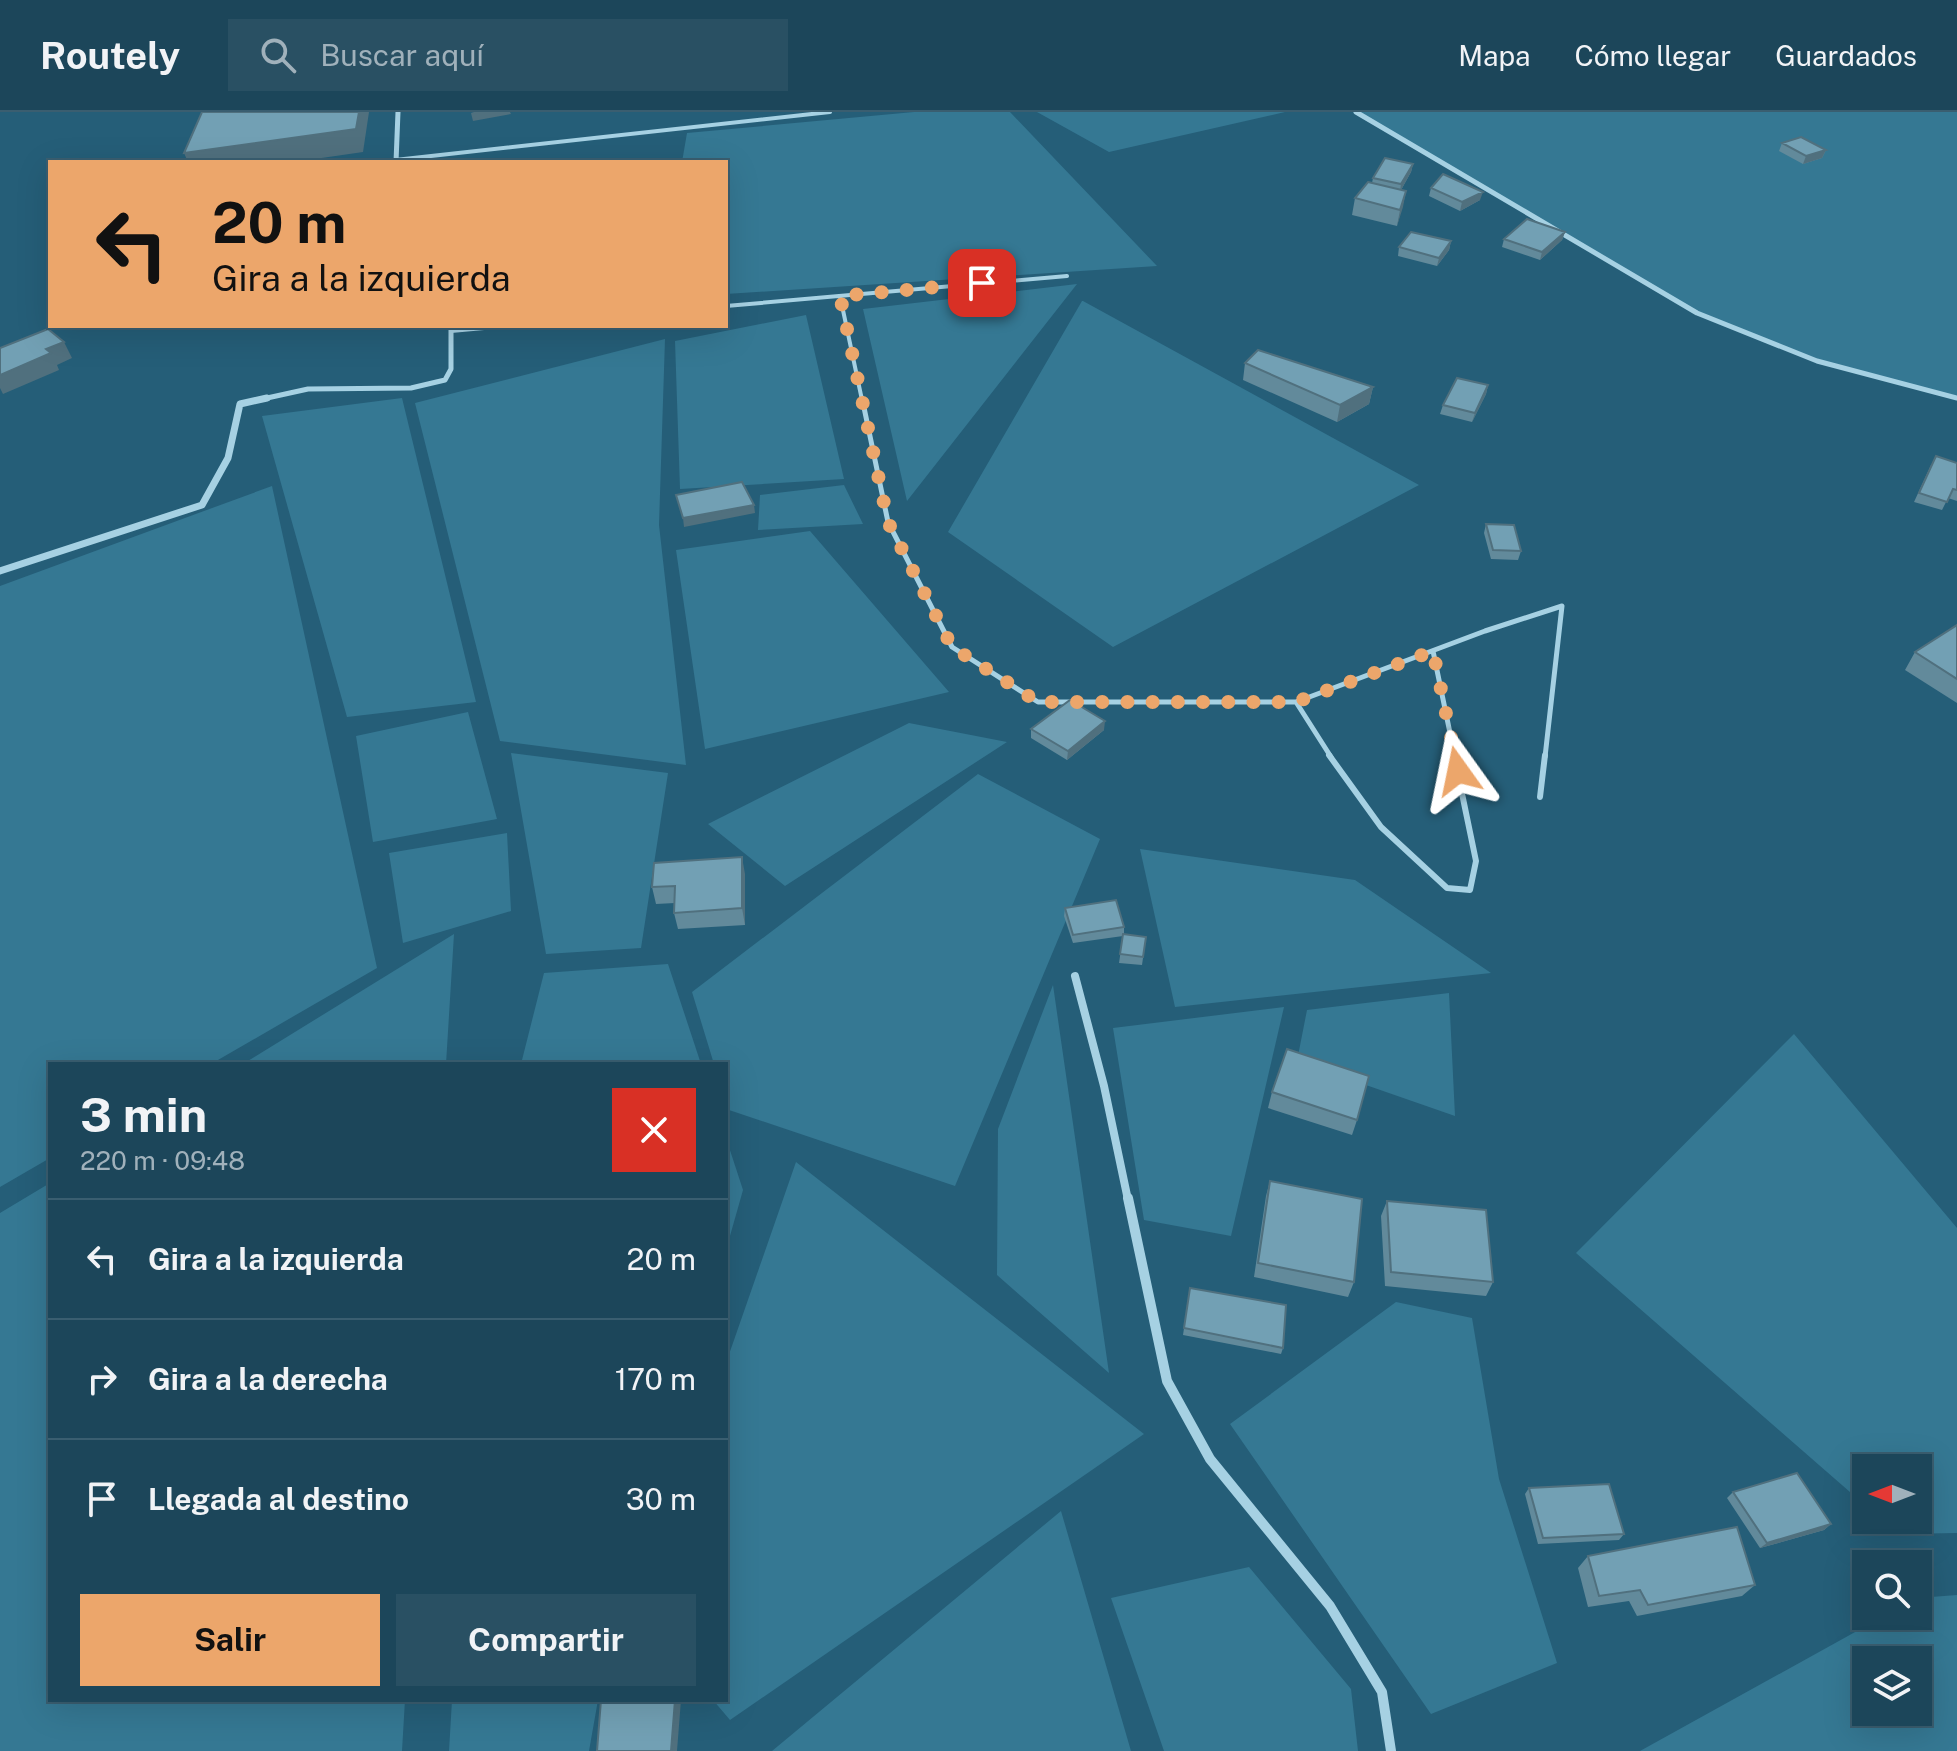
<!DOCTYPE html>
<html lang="es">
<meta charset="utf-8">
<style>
body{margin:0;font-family:"Public Sans",sans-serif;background:#295063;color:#f1f3f6;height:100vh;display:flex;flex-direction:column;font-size:30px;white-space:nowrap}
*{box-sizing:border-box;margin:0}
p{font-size:26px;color:#a0b1bb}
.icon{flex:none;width:44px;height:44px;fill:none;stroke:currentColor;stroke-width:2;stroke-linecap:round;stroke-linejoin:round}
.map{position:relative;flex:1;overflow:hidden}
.drawer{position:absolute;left:48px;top:950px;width:680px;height:640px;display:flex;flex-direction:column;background:#1c465a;border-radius:0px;box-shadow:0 8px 32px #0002,0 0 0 2px #3a5e70}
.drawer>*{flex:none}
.guide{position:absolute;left:48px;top:48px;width:680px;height:168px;border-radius:0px;box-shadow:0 8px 32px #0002,0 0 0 2px #3a5e70;background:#eca66b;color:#111;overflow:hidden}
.needle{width:52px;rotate:270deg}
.tools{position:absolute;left:1852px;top:1342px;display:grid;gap:16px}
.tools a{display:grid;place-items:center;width:80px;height:80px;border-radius:0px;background:#1c465a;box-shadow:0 8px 32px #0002,0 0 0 2px #3a5e70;font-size:40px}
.pin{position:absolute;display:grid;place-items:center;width:68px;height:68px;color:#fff;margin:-34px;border-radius:16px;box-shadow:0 4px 12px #0006}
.me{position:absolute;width:88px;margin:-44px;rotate:348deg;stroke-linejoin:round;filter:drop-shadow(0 0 6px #0008)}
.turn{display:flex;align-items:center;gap:28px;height:168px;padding:0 32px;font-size:36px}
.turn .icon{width:104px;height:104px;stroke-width:2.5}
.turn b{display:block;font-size:56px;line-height:68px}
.round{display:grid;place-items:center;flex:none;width:84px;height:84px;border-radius:0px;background:#295063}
.summary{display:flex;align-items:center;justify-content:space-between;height:136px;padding:0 32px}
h1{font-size:48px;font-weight:700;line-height:60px}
.cta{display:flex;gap:16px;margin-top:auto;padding:16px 32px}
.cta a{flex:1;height:92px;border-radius:0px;background:#eca66b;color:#111;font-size:32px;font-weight:700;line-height:92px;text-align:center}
.cta a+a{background:#295063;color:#f1f3f6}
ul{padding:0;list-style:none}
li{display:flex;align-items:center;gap:24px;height:120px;padding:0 32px;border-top:2px solid #3a5e70}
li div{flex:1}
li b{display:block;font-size:30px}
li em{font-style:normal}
header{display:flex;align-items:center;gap:48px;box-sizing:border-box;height:112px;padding:0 40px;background:#1c465a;border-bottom:2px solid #3a5e70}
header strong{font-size:38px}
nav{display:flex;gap:44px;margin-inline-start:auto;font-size:28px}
.search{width:560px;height:72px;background:#295063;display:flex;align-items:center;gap:20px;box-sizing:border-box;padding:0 28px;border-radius:0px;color:#a0b1bb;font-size:30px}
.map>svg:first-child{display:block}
</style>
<header>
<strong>Routely</strong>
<div class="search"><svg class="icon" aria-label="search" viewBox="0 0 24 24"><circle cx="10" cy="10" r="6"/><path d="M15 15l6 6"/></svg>Buscar aquí</div>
<nav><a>Mapa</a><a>Cómo llegar</a><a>Guardados</a></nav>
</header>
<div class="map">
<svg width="1957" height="1639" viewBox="0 0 1957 1639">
<rect width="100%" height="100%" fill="#255e78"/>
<path fill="#357893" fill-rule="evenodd" d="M914,0H1010L1157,154L726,182V50H682L687,21Z
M1037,0H1285L1109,40Z
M1356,0H1957V286L1817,249L1697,201Z
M1077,172L907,389L863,197Z
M1082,189H1083L1419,373L1113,535L948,420Z
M806,203L844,367L680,377L675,229Z
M665,227L659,413L686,653L500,629L415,291Z
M402,286L476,590L347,605L262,304Z
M844,373L863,412L758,418L760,383Z
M272,374L377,856L211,952H50V1046L0,1075V474Z
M810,419L949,580L705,637L676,438Z
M468,600L497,707L373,730L356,624Z
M909,611L1007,630L785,774L708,712Z
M511,641L668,661L641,836L546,842Z
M978,662L1100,727L955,1074L729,998L726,952H714L692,880Z
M507,721L511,799L403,831L389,741Z
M1140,737L1355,768L1491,861L1175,895Z
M454,822L446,952H243Z
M668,852L701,952H521L544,861Z
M1053,873L1109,1261L997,1163L998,1017Z
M1449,881L1455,1004L1297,949L1307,898Z
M1284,895L1231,1124L1144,1108L1113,916Z
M1794,922L1957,1116V1421L1899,1422L1883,1408H1918V1356H1866V1394L1576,1141Z
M726,1026L743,1078L726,1138Z
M796,1050L1144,1322L730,1608L713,1588H726V1251Z
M50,1071V1588H405L402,1639H0V1101Z
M1396,1190L1472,1206L1499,1367L1557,1551L1431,1602L1230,1312Z
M1061,1399L1131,1639H772Z
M1249,1455L1351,1577L1358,1639H1164L1111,1486Z
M1957,1483V1639H1640L1884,1504H1918V1486ZM1866,1548H1918V1600H1866Z
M452,1588H598L589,1639H449Z"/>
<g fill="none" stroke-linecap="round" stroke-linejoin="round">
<path stroke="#a6d1e3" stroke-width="4" d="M395,48L830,0
M840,184L862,288
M726,194L1067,164
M451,219L506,214"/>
<path stroke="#a6d1e3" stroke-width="5" d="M862,286L888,410L952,535L1038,590H1296L1485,519L1562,494L1545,645
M1433,539L1455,645
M1296,590L1331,645"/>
<path stroke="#a6d1e3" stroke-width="6" d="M1329,643L1381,715L1447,776L1470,778L1476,749L1454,643
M1540,685L1545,643"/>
<path stroke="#a6d1e3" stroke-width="5" d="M1356,0L1697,201L1817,249L1957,286
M396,50L398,0
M258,288L308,277L411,276L445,268L451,257V214"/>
<path stroke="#a6d1e3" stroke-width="7" d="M0,459L202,393L228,346L240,292L267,286"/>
<path stroke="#a6d1e3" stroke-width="8" d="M1075,864L1104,974L1128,1088"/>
<path stroke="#a6d1e3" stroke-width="10" d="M1128,1086L1167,1269L1210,1347L1330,1494L1382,1580L1391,1639"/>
</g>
<path fill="#628a9b" d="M1782,31L1826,38L1822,46L1803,52L1779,39Z
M1413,52L1411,60L1401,78L1406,79L1397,114L1352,103L1355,86L1372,71L1373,66Z
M1431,76L1480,88L1460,99L1429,84Z
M1565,120L1562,128L1540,148L1502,135L1504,127Z
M1451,129L1449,138L1437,154L1398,144L1399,135Z
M1245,251L1373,275L1369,292L1337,310L1243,268Z
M1488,273L1486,282L1472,310L1440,302L1443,293Z
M1957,351V389L1948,386L1942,398L1914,390L1931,353Z
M1486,412L1521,439L1518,448L1491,447L1484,421Z
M1957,513V591L1905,558L1915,540Z
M1031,617L1104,618L1067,648L1031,626Z
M745,762V813L678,817L674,801L675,791L656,792L652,775Z
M1065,796L1124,815V822L1146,825L1142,853L1119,851L1123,824L1073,831L1064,804Z
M1272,980L1357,1008L1352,1023L1268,996Z
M1270,1069L1354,1170L1348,1185L1254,1165L1266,1084Z
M1387,1089L1493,1170L1486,1184L1385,1174L1381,1104Z
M1189,1183L1283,1236L1281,1242L1183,1223Z
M1529,1376L1624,1422L1619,1428L1538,1432L1525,1382Z
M1733,1380L1831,1412L1824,1418L1760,1436L1727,1386Z
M1588,1444L1755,1473L1742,1484L1637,1504L1629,1489L1588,1495L1578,1456Z"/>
<path fill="#50707e" d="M359,0H369L363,40L294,50H188L184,41Z
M474,0H510L511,2L473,9L471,1Z
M1826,38L1822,46L1803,52L1806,44Z
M1413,52L1411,60L1400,80L1401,72Z
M1406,79L1403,95L1397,114L1400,98Z
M1483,80L1480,88L1460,99L1462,90Z
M1565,120L1562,128L1540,148L1542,140Z
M1451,129L1449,138L1437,154L1439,146Z
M64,230L72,246L57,253L59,258L3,282L0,276V263L46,237Z
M1488,273L1486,282L1472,310L1475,301Z
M1373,275L1369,292L1337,310L1340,293Z
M754,393L755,401L684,415L683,406Z
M1105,609L1104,618L1067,648L1068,639Z
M742,745L745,762V813L742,796Z
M1831,1412L1824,1418L1760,1436L1767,1431Z
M675,1588H681L677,1639H671Z"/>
<path fill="#72a0b4" stroke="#50707e" stroke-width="2" d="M202,0H359L356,17L184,41Z
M1801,25L1826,38L1806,44L1782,31Z
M1385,46L1413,52L1401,72L1373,66Z
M1443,62L1483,80L1462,90L1431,76Z
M1368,70L1406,79L1400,98L1355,86Z
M1527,107L1565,120L1542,140L1504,127Z
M1411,120L1451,129L1439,146L1399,135Z
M48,217L64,230L46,237L51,241L0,263V236Z
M1258,238L1373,275L1340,293L1245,251Z
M1457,266L1488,273L1475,301L1443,293Z
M1936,344L1957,351V378L1953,377L1947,390L1919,381Z
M742,370L754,393L683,406L676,383Z
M1486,412L1514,413L1521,439L1493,438Z
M1957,513V567L1915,540Z
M1070,588L1105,609L1068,639L1031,617Z
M742,745V796L674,801L675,774L652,775L654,751Z
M1116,788L1124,815L1073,823L1065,796Z
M1123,822L1146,825L1143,845L1120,842Z
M1287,937L1369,964L1357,1008L1272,980Z
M1270,1069L1362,1087L1354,1170L1258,1151Z
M1387,1089L1486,1098L1493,1170L1391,1160Z
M1190,1176L1286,1193L1283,1236L1184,1216Z
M1797,1361L1831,1412L1767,1431L1733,1380Z
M1609,1372L1624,1422L1543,1426L1529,1376Z
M1737,1415L1755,1473L1648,1493L1640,1478L1599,1484L1588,1444Z
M601,1588H675L671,1639H597Z"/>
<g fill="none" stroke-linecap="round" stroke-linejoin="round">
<path stroke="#eca66b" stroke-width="14" stroke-dasharray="0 25.2" d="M982,171L840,184L888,410L952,535L1038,590H1296L1433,539L1458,659"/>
</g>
</svg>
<div class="tools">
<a><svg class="needle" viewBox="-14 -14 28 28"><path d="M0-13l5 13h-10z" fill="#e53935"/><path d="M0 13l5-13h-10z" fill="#a0b1bb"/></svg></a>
<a><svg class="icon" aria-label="search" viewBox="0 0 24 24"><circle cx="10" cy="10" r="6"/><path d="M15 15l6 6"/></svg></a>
<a><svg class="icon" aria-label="layers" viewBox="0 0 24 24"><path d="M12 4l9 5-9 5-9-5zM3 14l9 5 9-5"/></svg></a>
</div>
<div class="pin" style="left:982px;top:171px;background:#d93025"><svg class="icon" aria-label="arrive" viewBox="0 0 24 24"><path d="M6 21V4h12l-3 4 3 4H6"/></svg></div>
<svg class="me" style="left:1458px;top:659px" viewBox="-20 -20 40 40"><path d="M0-17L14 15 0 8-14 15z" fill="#eca66b" stroke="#fff" stroke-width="4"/></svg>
<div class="guide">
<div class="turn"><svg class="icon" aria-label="left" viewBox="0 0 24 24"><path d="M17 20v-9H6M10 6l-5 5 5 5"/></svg><div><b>20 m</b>Gira a la izquierda</div></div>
</div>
<section class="drawer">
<div class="summary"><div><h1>3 min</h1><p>220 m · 09:48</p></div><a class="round" style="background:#d93025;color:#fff"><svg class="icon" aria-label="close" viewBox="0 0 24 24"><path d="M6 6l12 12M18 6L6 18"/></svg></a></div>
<ul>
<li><svg class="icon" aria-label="left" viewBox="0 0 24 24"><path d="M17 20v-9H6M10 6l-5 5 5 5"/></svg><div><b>Gira a la izquierda</b></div><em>20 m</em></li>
<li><svg class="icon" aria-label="right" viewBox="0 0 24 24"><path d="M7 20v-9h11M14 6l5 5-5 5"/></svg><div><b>Gira a la derecha</b></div><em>170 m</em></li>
<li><svg class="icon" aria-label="arrive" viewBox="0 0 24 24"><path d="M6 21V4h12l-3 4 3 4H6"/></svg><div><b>Llegada al destino</b></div><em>30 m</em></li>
</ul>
<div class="cta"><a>Salir</a><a>Compartir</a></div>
</section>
</div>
